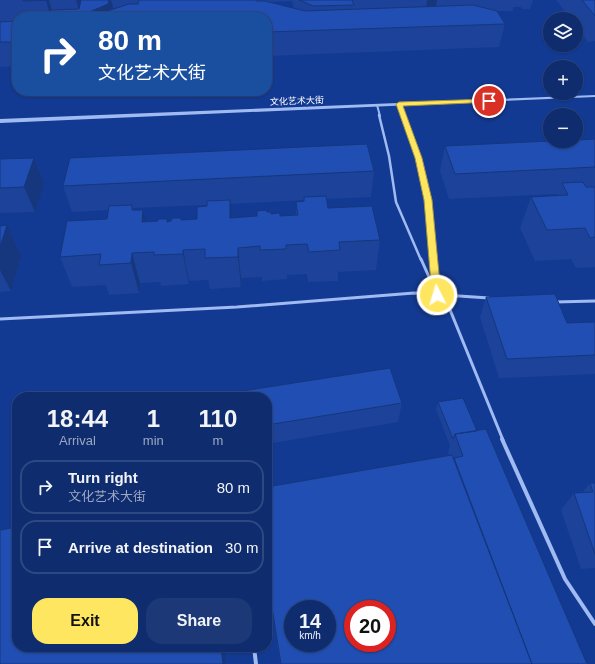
<!DOCTYPE html>
<meta charset="utf-8">
<style>
body{margin:0;font-family:Helvetica,"Noto Sans SC",sans-serif;background:#1c3876;color:#f1f3f6;height:100vh;display:flex;flex-direction:column;font-size:15px;white-space:nowrap}
*{box-sizing:border-box;margin:0}
p{font-size:13px;color:#9ba7c2}
.icon{flex:none;width:22px;height:22px;fill:none;stroke:currentColor;stroke-width:2;stroke-linecap:round;stroke-linejoin:round}
.map{position:relative;flex:1;overflow:hidden}
.panel{position:absolute;left:12px;top:392px;width:260px;height:260px;display:flex;flex-direction:column;background:#0e2c6e;border-radius:16px;box-shadow:0 1px 3px #0004,0 0 0 1px #2e4881}
.panel>*{flex:none}
.hud{position:absolute;left:12px;top:12px;width:260px;height:84px;border-radius:16px;box-shadow:0 1px 3px #0004,0 0 0 1px #2e4881;background:#1a4fa0;color:#fff;overflow:hidden}
.buttons{position:absolute;left:543px;top:12px;display:grid;gap:8px}
.buttons a{display:grid;place-items:center;width:40px;height:40px;border-radius:50%;background:#0e2c6e;box-shadow:0 1px 3px #0004,0 0 0 1px #2e4881;font-size:20px}
.speed{position:absolute;left:284px;top:600px;display:flex;gap:8px;font-size:20px;font-weight:700;text-align:center}
.speed>*{display:grid;place-content:center;width:52px;height:52px;border-radius:50%;background:#0e2c6e;box-shadow:0 1px 3px #0004,0 0 0 1px #2e4881;line-height:1}
.speed small{font-size:10px;font-weight:400}
.speed .limit{border:6px solid #d22;background:#fff;color:#111}
.pin{position:absolute;display:grid;place-items:center;width:34px;height:34px;color:#fff;margin:-17px;border:2px solid #fff;border-radius:50%;box-shadow:0 1px 4px #0007}
.me{position:absolute;width:44px;margin:-22px;rotate:355deg;stroke-linejoin:round;filter:drop-shadow(0 0 3px #0008)}
.turn{display:flex;align-items:center;gap:14px;height:84px;padding:0 20px;font-size:18px}
.turn .icon{width:52px;height:52px;stroke-width:2.5}
.turn b{display:block;font-size:28px;line-height:34px}
.eta{display:flex;justify-content:space-evenly;align-items:center;height:68px;text-align:center}
.eta b{font-size:24px;font-weight:700;line-height:28px}
.action{display:flex;gap:8px;margin-top:auto;padding:8px 20px}
.action a{flex:1;height:46px;border-radius:16px;background:#ffe661;color:#111;font-size:16px;font-weight:700;line-height:46px;text-align:center}
.action a+a{background:#1c3876;color:#f1f3f6}
ul{padding:0;list-style:none}
li{display:flex;align-items:center;gap:12px;height:54px;margin:0 8px 6px;padding:0 12px;border:2px solid #2e4881;border-radius:16px}
li div{flex:1}
li b{display:block;font-size:15px}
li em{font-style:normal}
.map>svg:first-child{display:block}
</style>
<div class="map">
<svg width="595" height="664" viewBox="0 0 595 664">
<rect width="100%" height="100%" fill="#133a92"/>
<g fill="none" stroke-linecap="round" stroke-linejoin="round">
<path stroke="#a0baf2" stroke-width="2" d="M399,104L403,116
M377,105L380,116"/>
<path stroke="#a0baf2" stroke-width="2.5" d="M379,115L389,156L396,202L421,260
M403,115L418,158L428,200L433,260"/>
<path stroke="#a0baf2" stroke-width="3" d="M421,259L437,295
M433,259L436,291
M444,295L503,440
M555,302L595,301
M0,319L237,307L414,293L489,298"/>
<path stroke="#a0baf2" stroke-width="4" d="M502,439L565,579L595,624
M254,647L256,664"/>
<path fill="#a0baf2" fill-rule="evenodd" d="M595,95V97L0,123V119Z"/>
</g>
<path fill="#1c4399" fill-rule="evenodd" d="M0,0H533L530,9H522L521,7H513V11H497L505,24L499,47L267,56V17H17V42H0ZM292,1L294,8L270,2ZM120,7L113,10V8Z
M556,0H595V41L588,42L576,26V19H571Z
M0,42H17V66L0,67Z
M595,139V267L576,268L571,259L535,261L520,228L531,197L557,196L558,194L449,199L440,171L445,146Z
M34,158L44,184L35,212L0,213V159Z
M374,171L371,197L326,199L328,208L380,240L376,270L338,272V281L308,282L307,274L287,275V279L262,281V277L241,278V287L210,289L208,280L189,281V284L161,286L160,282L140,283L139,293L109,295L106,285L72,287L60,257L107,219L109,210L72,212L63,186ZM304,200V201L296,202V215L280,216L267,212L257,216L232,218L230,204ZM207,205V206L197,219L167,222H146L143,210H134L133,208Z
M7,225L21,256L11,291L0,292V226Z
M486,297L567,323L595,322V374L499,378L480,317Z
M267,397L402,403L398,422L267,444Z
M438,402L477,431L587,664H280L267,580V487L449,456L448,452L450,446L436,409Z
M590,483H595V568L581,569L561,510L574,493H582Z"/>
<path fill="#16377d" d="M46,0H49L53,14L50,15Z
M76,0H84L80,14Z
M109,0H111L113,7L111,17H88L87,13Z
M427,0H437L435,12L425,14Z
M34,158L44,184L35,212L24,187Z
M230,200L233,231L230,218Z
M143,210L151,241L149,253L142,222Z
M7,225L21,256L11,291L0,270V247Z
M238,248L241,278V287L238,257Z
M183,250L189,281V284L183,254Z
M132,253L140,283L139,293L131,263Z
M221,647H224L226,664H223Z"/>
<path fill="#204eb2" stroke="#16377d" fill-rule="evenodd" d="M23,0H46L23,1Z
M81,0H109L108,4L87,13L50,15L51,10L79,9Z
M139,0H256V1H265L305,11L473,5L497,11L505,24L267,32V17H89L129,4H138Z
M299,0H352L354,5L313,6Z
M582,0H595V16Z
M17,21V42H0V22Z
M595,139V167L455,174L445,146L550,141H576V140Z
M367,144L374,171L63,186L70,158Z
M34,158L24,187L0,188V159Z
M583,182L586,187H595V237L590,238L585,228L547,230L531,197L568,195L562,183Z
M326,196L328,208L372,206L380,240L339,242L340,250L309,252L307,244L286,245V249L260,250V246L238,248V257L205,258V249L183,250V254L154,255V252L132,253L131,263L99,265L101,254L60,257L67,221L107,219L109,206L132,205V210H143L142,222L158,221V219H167V222L171,221L172,218H181V220L197,219V207L207,206V201L230,200V218L257,216V211L266,210L267,212H271V214L280,213V216L298,215L296,202L304,201V197Z
M7,225L0,247V226Z
M555,294L567,323L595,322V355L507,359L486,297Z
M390,368L402,403L267,425V397H204Z
M463,398L477,431L455,434L453,439L438,402Z
M486,429L587,664H532L454,458L463,456L455,434Z
M452,455L532,664H281L267,576V487ZM293,609H327V643H293ZM353,609H387V643H353Z
M590,483H595V554L574,493L593,492Z
M17,527V647H221L223,664H0V530Z"/>
<path fill="#ffe661" stroke="#a6963f" d="M489,99L493,101L492,102L403,106L422,158L432,200L441,295L437,298L432,295L424,200L415,158L396,104L399,102Z"/>
<g text-anchor="middle" dominant-baseline="central" stroke-width="4" stroke-linejoin="round" paint-order="stroke">
<g font-size="9" fill="#fff" stroke="#133a92">
<text transform="translate(297 101) rotate(-2)">文化艺术大街</text>
</g>
</g>
</svg>
<div class="buttons">
<a><svg class="icon" aria-label="layers" viewBox="0 0 24 24"><path d="M12 4l9 5-9 5-9-5zM3 14l9 5 9-5"/></svg></a>
<a>+</a>
<a>−</a>
</div>
<div class="speed"><div>14<small>km/h</small></div><div class="limit">20</div></div>
<div class="pin" style="left:489px;top:101px;background:#d93025"><svg class="icon" aria-label="arrive" viewBox="0 0 24 24"><path d="M6 21V4h12l-3 4 3 4H6"/></svg></div>
<svg class="me" style="left:437px;top:295px" viewBox="-20 -20 40 40"><circle r="17" fill="#ffe661" stroke="#fff" stroke-width="3"/><path d="M0-11L8 9 0 5-8 9z" fill="#fff"/></svg>
<div class="hud">
<div class="turn"><svg class="icon" aria-label="right" viewBox="0 0 24 24"><path d="M7 20v-9h11M14 6l5 5-5 5"/></svg><div><b>80 m</b>文化艺术大街</div></div>
</div>
<section class="panel">
<div class="eta">
<div><b>18:44</b><p>Arrival</p></div>
<div><b>1</b><p>min</p></div>
<div><b>110</b><p>m</p></div>
</div>
<ul>
<li><svg class="icon" aria-label="right" viewBox="0 0 24 24"><path d="M7 20v-9h11M14 6l5 5-5 5"/></svg><div><b>Turn right</b><p>文化艺术大街</p></div><em>80 m</em></li>
<li><svg class="icon" aria-label="arrive" viewBox="0 0 24 24"><path d="M6 21V4h12l-3 4 3 4H6"/></svg><div><b>Arrive at destination</b></div><em>30 m</em></li>
</ul>
<div class="action"><a>Exit</a><a>Share</a></div>
</section>
</div>
